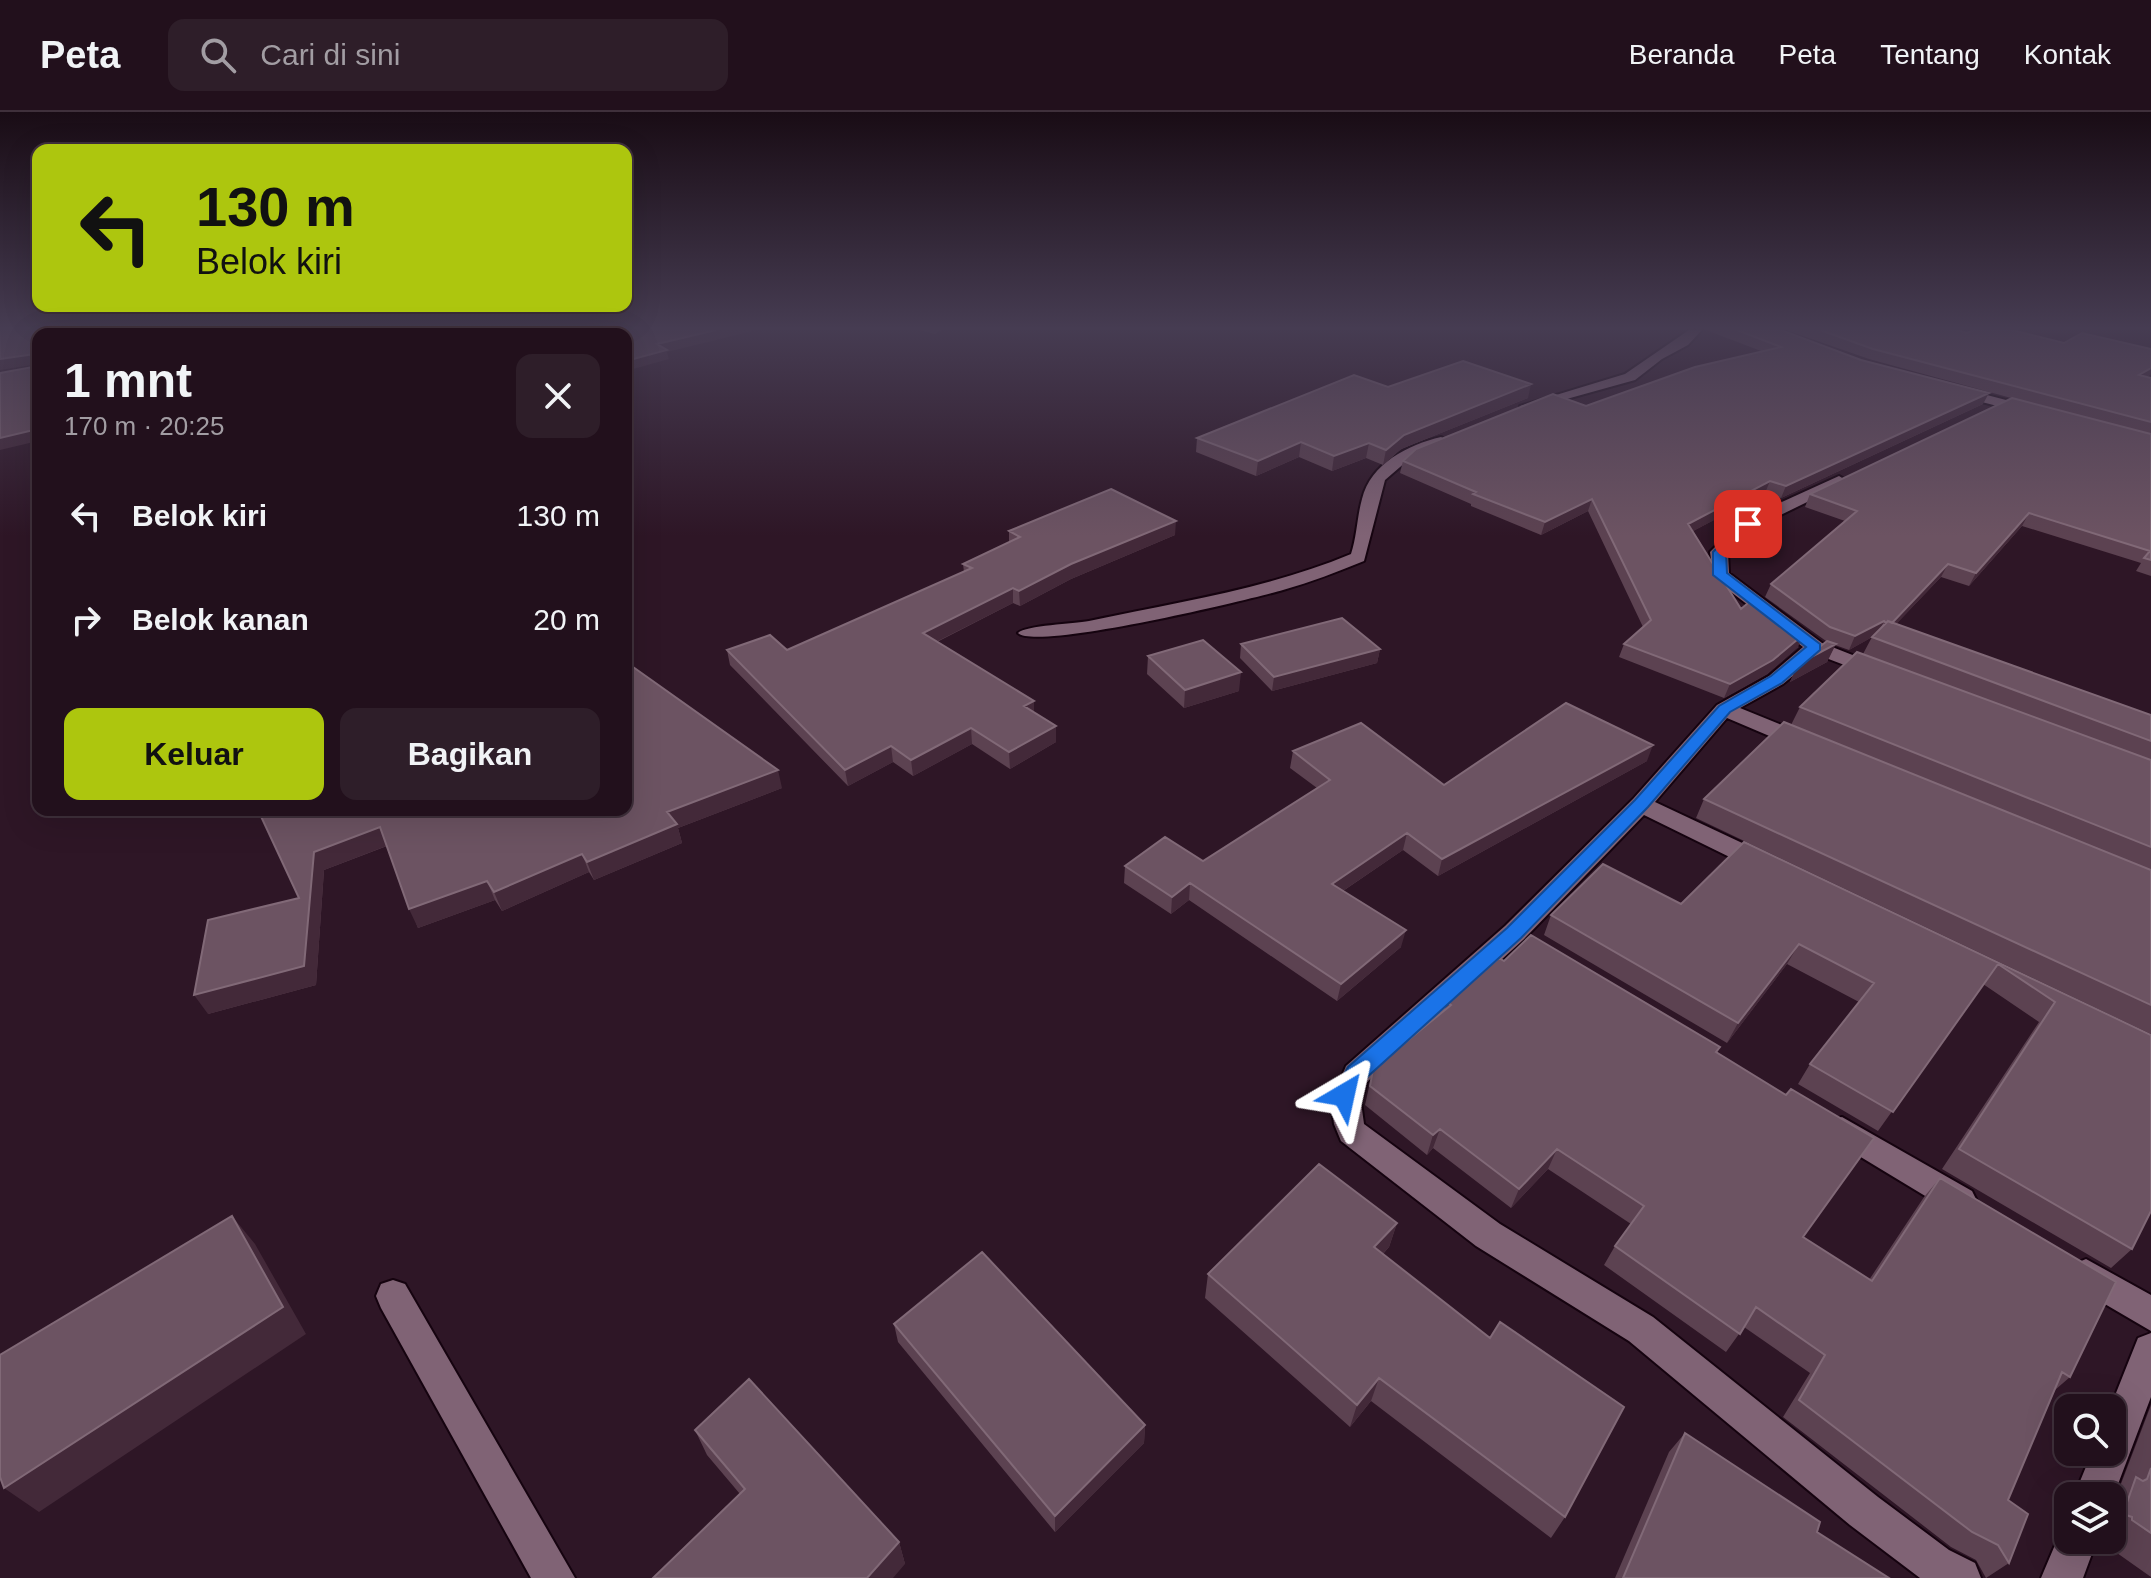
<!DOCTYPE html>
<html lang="id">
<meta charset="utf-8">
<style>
body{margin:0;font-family:Arial,sans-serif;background:#2e1e29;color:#f1f3f6;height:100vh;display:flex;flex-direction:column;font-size:30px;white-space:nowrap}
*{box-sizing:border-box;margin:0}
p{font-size:26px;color:#a29da3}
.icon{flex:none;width:44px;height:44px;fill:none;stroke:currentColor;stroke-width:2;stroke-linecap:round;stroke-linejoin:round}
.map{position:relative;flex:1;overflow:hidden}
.details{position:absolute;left:32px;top:216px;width:600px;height:488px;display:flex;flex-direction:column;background:#22101c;border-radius:16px;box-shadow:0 8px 32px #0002,0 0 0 2px #3f303b}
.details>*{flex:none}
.guide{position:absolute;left:32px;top:32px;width:600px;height:168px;border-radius:16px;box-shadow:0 8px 32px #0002,0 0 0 2px #3f303b;background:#adc60e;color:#111;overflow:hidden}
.fabs{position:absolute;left:2054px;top:1282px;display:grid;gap:16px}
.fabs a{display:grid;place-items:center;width:72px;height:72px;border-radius:16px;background:#22101c;box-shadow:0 8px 32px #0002,0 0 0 2px #3f303b;font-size:40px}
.pin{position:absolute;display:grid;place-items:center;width:68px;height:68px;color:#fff;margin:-34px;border-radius:16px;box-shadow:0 4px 12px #0006}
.me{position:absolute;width:88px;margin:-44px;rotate:36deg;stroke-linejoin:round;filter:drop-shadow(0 0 6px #0008)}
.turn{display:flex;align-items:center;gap:28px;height:168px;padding:0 32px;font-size:36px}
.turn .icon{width:104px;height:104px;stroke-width:2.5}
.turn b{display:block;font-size:56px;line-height:68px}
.round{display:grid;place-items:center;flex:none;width:84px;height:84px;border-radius:16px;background:#2e1e29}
.overview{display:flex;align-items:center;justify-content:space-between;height:136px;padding:0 32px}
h1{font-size:48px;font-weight:700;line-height:60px}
.cta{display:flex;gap:16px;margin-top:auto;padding:16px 32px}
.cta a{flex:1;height:92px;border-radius:16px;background:#adc60e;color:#111;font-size:32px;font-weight:700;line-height:92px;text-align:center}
.cta a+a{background:#2e1e29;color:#f1f3f6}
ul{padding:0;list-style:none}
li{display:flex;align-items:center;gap:24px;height:104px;padding:0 32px}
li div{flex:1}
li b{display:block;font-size:30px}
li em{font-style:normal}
header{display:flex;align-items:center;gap:48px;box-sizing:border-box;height:112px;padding:0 40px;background:#22101c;border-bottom:2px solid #3f303b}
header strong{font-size:38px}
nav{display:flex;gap:44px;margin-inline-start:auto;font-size:28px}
.search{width:560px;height:72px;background:#2e1e29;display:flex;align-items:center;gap:20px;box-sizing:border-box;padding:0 28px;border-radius:16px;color:#a29da3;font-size:30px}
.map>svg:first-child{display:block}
</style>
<header>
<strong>Peta</strong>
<div class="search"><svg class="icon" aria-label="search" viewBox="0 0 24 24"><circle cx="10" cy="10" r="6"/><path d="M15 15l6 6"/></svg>Cari di sini</div>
<nav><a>Beranda</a><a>Peta</a><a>Tentang</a><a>Kontak</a></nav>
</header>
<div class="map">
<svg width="2151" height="1466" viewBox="0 0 2151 1466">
<rect width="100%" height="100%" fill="#2e1626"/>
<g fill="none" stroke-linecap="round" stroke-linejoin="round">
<g stroke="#15030f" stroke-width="4">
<path id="street" d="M1689,218H1702L1688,233L1662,247L1635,268L1527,298L1520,294L1625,262Z
M1956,275L2037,296L2039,299L2032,303L1951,282V276Z
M1441,325L1448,329L1446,332L1407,349L1385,368L1364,449C1337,460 1311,470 1283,478C1249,488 1036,539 1018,521C1026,513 1074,512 1089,509C1178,490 1267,477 1351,442C1357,424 1357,405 1362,387C1371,351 1408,333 1441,325Z
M1839,364L1847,369L1844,372L1754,416L1728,441L1729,461L1822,531L1883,555L1886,559L1876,565L1818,543L1783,572L1740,596L1811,625L1814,630L1811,635H1795L1727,606L1655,690L1772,745L1775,751L1772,757H1754L1644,703L1523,828L1367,970L1361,990L1364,1012L1500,1112L1653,1205L1878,1385L1949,1438L1975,1451L1981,1466H1920L1850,1413L1629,1229L1476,1134L1341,1029L1334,1012L1331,990L1346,954L1505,814L1633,687L1717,593L1769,564L1803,535L1714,467L1710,440L1742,408Z
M1842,1005L1972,1079L1977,1089L1972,1099L1961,1103L1950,1099L1831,1027L1827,1018L1831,1009Z
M2086,1147L2151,1183V1219L2074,1174L2069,1163L2074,1152Z
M393,1168L405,1172L575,1466H531L381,1196L376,1184L381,1172Z
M2151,1221V1285L2112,1388V1384H2074L2092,1340H2112L2110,1296L2138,1226Z
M2068,1412V1428H2097L2083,1466H2041L2063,1414Z"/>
</g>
<use href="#street" fill="#806375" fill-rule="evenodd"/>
</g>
<path fill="#5c4251" d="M919,218H942L935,222Z
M1706,218H1781L1983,292L1781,386L1765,381L1693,419L1741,497L1798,535L1767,562L1724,586L1619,545L1624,532L1643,515L1588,399L1541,423L1471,394V392L1400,361L1403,349L1586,294L1761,239Z
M1786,218H1957L1967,221L2064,231L2151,237V262L2147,265L2151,266V464L2136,459L2141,451L2022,414L1969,474L1941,465L1896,512L2151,603V922L1696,706L1704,687L1791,613L1800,595L1863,542L1872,525L1849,538L1835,533L1827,550L1790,570L1798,552L1826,529L1765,485L1771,472L1845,409L1805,395L1810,382L2037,293L1869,247Z
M1388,275L1528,286L1401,337L1383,353L1366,346L1332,359L1299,345L1256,364L1196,340L1197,326Z
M1009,419L1175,423L1071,467L1020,494L1013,491L937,530L1034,601L1056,630L1010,657L972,632L913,664L893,650L848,674L730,553L727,538H787L964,460L963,452L1009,430Z
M1241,532L1380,537L1377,551L1272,579L1240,546Z
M1148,544L1239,579L1184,596L1147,562Z
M1293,639L1444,673L1647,649L1438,764L1403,738L1343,779L1401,835L1337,889L1189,788L1171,802L1124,771L1125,754L1203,749L1317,676L1290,656Z
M782,676L678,716L682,731L594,768L589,760L502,799L495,788L418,816L387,734L324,758L316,873L208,902L299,786L258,698Z
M1744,730L2151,923L2132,1137L2111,1156L1942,1057L2039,910L1983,872L1878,1019L1798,972L1810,952L1859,890L1787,852L1727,931L1544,823L1551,803L1681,792Z
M1504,849L1720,935L1717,941L1803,1125L1869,1168L1924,1085L1940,1066L2070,1265L2055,1278L2008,1388L2009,1451L1986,1466L1976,1448L1951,1435L1783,1305L1810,1261L1744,1215L1726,1240L1604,1153L1615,1134L1631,1112L1548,1057L1511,1096L1433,1036L1427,1043L1365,993L1373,957L1445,897L1447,890Z
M1397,1111L1389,1135L1383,1142L1565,1405L1551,1426L1371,1289L1350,1315L1205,1186L1208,1162Z
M894,1212L1145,1313L1144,1331L1055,1420L898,1230Z
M2151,1293V1465L2100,1429V1428H2112V1384H2109L2119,1377Z
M695,1318L899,1430L905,1452L740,1382L707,1343Z
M1685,1321L1817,1420L1889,1466H1615L1669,1340Z"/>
<path fill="#432939" d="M716,218H757L667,240L669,247L626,259V249L657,232Z
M35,242L38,252L0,258V247Z
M2151,256V262L2133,274L2139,263Z
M1531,272L1528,286L1401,337L1383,353L1386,338L1404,323Z
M1989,281L1983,292L1781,386L1786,374Z
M38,317V329L0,338V326Z
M1301,330L1299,345L1256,364L1258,349Z
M1369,331L1366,346L1332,359L1334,344Z
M1770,369L1765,381L1684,424L1688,412Z
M1592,387L1588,399L1541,423L1545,410Z
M2029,401L2022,414L1969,474L1976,461Z
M1176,409L1175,423L1071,467L1020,494L1019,479L1071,452Z
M1948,452L1941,465L1882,527L1888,514Z
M1013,476V491L924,536L923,521Z
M1884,509L1878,522L1849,538L1855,524Z
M1804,522L1798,535L1767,562L1724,586L1730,572Z
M1836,532L1827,550L1790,570L1798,552Z
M1380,537L1377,551L1272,579L1274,565Z
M1241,560L1239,579L1184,596L1185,578Z
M1034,589V605L1024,594Z
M1056,614V630L1010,657L1009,640Z
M971,616L972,632L913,664L911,648Z
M1653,633L1647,649L1438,764L1442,747Z
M891,634L893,650L848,674L845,658Z
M778,658L782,676L678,716L682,731L594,768L587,750L667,700Z
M380,715L389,733L324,758L316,873L208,902L194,883L304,854L314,740Z
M1407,721L1403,738L1328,789L1332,772Z
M582,742L589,760L502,799L494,780Z
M487,769L495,788L418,816L409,797Z
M1190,771L1189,788L1171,802L1172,785Z
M1406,818L1401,835L1337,889L1341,872Z
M1799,832L1787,852L1727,931L1738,911Z
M1440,1017L1433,1036L1427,1043L1433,1023Z
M1557,1037L1548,1057L1511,1096L1519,1077Z
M232,1104L255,1132L306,1222L39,1400L4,1376Z
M1397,1111L1389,1135L1367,1159L1374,1135Z
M1379,1266L1371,1289L1350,1315L1357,1293Z
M1145,1313L1144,1331L1055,1420V1404Z
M899,1430L905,1452L893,1466H867Z"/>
<path fill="#6c5362" stroke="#816977" stroke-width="2" d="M0,218H716L657,232L667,238L626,249V222H38V317L0,326V261L33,255L35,242L0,247Z
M1737,218H1781L1861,248L1989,281L1786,374L1770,369L1688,412L1741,497L1755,485L1804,522L1773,548L1730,572L1624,532L1651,508L1592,387L1545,410L1473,382L1476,380L1403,349L1416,337L1553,282L1586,294L1695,255L1781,235Z
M1820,218H1957L1967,221L1974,218H2012L2064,231L2082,221L2151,237V256L2139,263L2151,266V310L1873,237Z
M1463,249L1531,272L1404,323L1386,338L1369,331L1334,344L1301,330L1258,349L1197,326L1354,263L1388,275Z
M2012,286L2151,322V448L2144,446L2150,439L2029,401L1976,461L1948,452L1892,511L1888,509L1886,511L1884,509L1855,524L1830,515L1771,472L1857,399L1810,382Z
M1111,377L1176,409L1071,452L1019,479L1013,476L923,521L1034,589L1024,594L1056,614L1009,640L971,616L911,648L891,634L845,658L727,538L770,523L787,538L972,456L963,452L1020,425L1009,419Z
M1342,506L1380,537L1274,565L1241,532Z
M1888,509L2151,603V629L1872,525Z
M1203,528L1241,560L1185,578L1148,544Z
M1827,529L1836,532L1798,552Z
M1857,540L2151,648V735L1800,595Z
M626,550L778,658L667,700L677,712L587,750L582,742L494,780L487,769L409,797L380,715L314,740L304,854L194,883L208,808L299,786L258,698H626Z
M1566,591L1653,633L1442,747L1407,721L1332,772L1406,818L1341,872L1190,771L1172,785L1125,754L1165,725L1203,749L1330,668L1293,639L1361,611L1444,673Z
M1784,610L2151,758V893L1704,687Z
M1744,730L2151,923V1099L2132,1137L1959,1037L2055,890L1998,852L1893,1000L1810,952L1874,871L1799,832L1738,911L1551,803L1603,752L1681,792Z
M1531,823L1720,935L1716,940L1786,983L1791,977L1874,1026L1803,1125L1872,1169L1940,1066L2116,1170L2070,1265L2062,1260L2008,1388L2028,1402L2009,1451L1998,1433L1972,1420L1799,1288L1825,1243L1756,1195L1740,1222L1615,1134L1644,1094L1557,1037L1519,1077L1440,1017L1433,1023L1370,974L1373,957L1451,893L1447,890L1499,846L1504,849Z
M1319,1052L1397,1111L1374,1135L1490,1226L1500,1210L1624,1295L1565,1405L1379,1266L1357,1293L1208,1162Z
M232,1104L283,1195L4,1376L0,1365V1243Z
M982,1140L1145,1313L1055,1404L894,1212Z
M749,1267L899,1430L867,1466H653L745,1377L695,1318Z
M1685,1321L1820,1410L1817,1420L1889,1466H1623Z
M2151,1356V1421L2132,1408V1405L2123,1402L2136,1365L2143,1369L2147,1367Z"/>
<linearGradient id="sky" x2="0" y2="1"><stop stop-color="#190c15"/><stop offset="0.51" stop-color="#463c52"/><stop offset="1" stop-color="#463c52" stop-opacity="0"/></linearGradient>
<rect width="2151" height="424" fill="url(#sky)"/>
<path fill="#1a73e8" stroke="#114b97" stroke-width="2" d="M1744,409L1754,412L1726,440L1727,461L1820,532V538L1782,571L1730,600L1648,695L1521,826L1364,968L1352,990L1344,993L1336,990L1333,983L1348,955L1507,816L1635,688L1719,594L1771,564L1806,535L1713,463V440Z"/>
</svg>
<div class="fabs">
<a><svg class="icon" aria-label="search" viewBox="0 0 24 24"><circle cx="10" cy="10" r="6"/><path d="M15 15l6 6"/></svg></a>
<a><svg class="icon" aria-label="layers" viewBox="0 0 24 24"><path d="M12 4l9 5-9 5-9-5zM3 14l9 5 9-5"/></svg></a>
</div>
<div class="pin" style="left:1748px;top:412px;background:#d93025"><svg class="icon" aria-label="arrive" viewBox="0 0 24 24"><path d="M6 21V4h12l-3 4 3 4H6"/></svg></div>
<svg class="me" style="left:1344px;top:983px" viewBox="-20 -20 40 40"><path d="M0-17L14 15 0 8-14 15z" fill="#1a73e8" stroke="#fff" stroke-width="4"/></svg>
<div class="guide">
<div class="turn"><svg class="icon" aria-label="left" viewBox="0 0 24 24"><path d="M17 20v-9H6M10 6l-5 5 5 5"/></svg><div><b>130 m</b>Belok kiri</div></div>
</div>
<section class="details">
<div class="overview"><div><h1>1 mnt</h1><p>170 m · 20:25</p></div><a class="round"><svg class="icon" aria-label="close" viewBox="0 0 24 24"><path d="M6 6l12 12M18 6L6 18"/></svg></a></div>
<ul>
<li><svg class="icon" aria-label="left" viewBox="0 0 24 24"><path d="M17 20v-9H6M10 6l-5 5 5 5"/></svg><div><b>Belok kiri</b></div><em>130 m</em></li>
<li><svg class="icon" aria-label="right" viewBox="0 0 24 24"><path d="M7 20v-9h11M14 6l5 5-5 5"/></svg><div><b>Belok kanan</b></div><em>20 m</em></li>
</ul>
<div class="cta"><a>Keluar</a><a>Bagikan</a></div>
</section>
</div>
